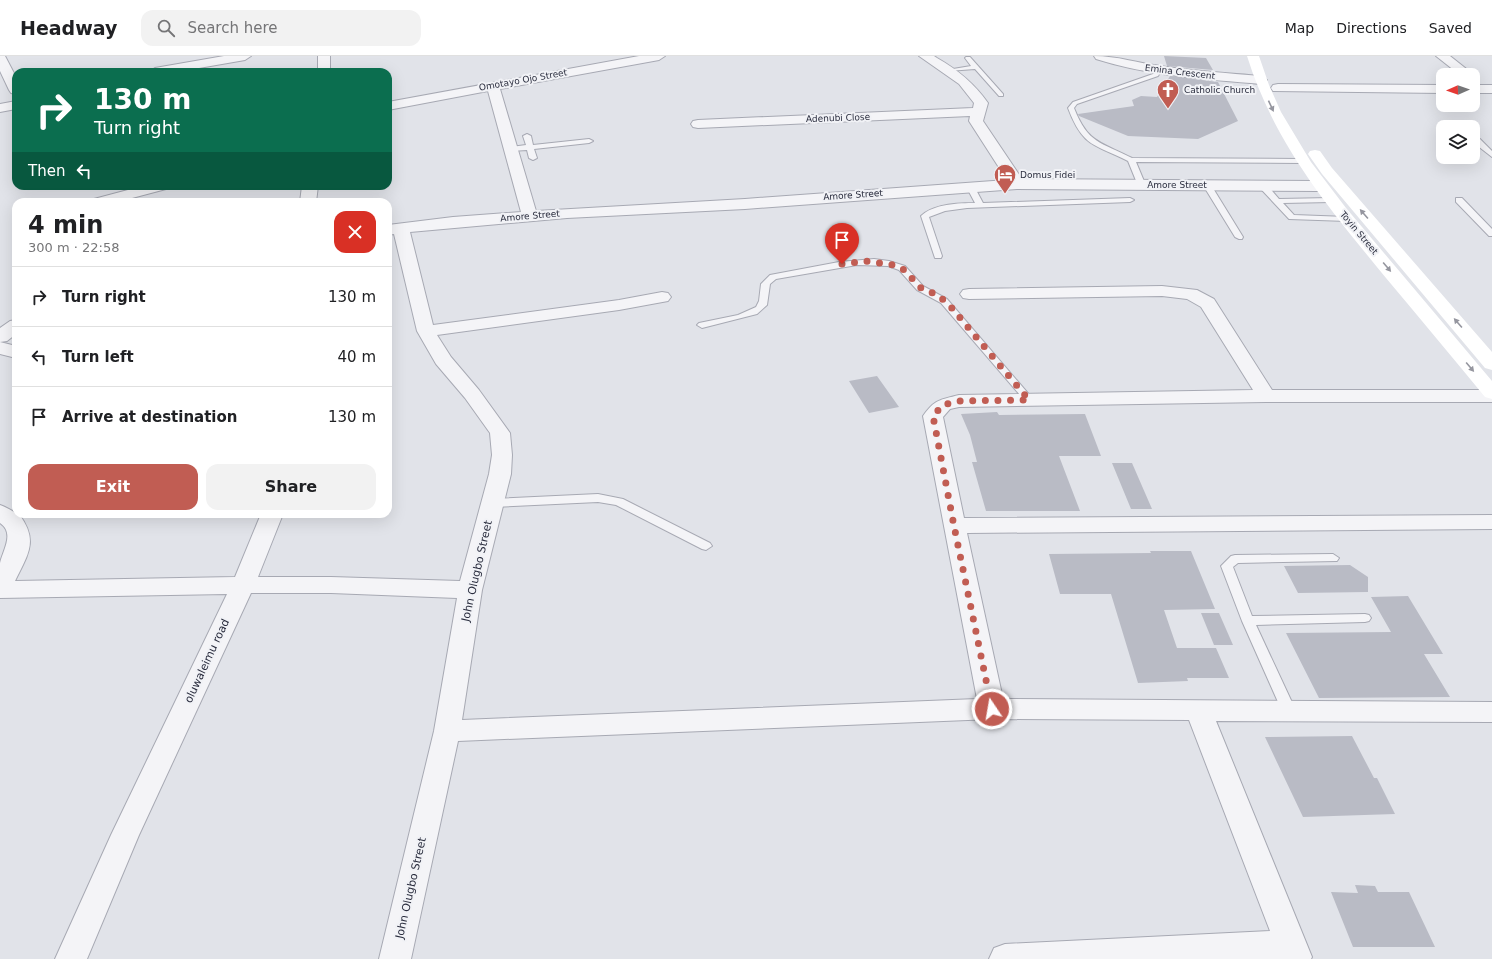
<!DOCTYPE html>
<meta charset="utf-8">
<style>
body{margin:0;font-family:"DejaVu Sans",sans-serif;background:#f2f2f2;color:#202124;height:100vh;display:flex;flex-direction:column;font-size:15px;white-space:nowrap}
*{box-sizing:border-box;margin:0}
p{font-size:13px;color:#757577}
.icon{flex:none;width:22px;height:22px;fill:none;stroke:currentColor;stroke-width:2;stroke-linecap:round;stroke-linejoin:round}
.map{position:relative;flex:1;overflow:hidden}
.details{position:absolute;left:12px;top:142px;width:380px;height:320px;display:flex;flex-direction:column;background:#fff;border-radius:12px;box-shadow:0 4px 16px #0002}
.details>*{flex:none}
.top-card{position:absolute;left:12px;top:12px;width:380px;height:122px;border-radius:12px;box-shadow:0 4px 16px #0002;background:#0b6e4f;color:#fff;overflow:hidden}
.needle{width:26px;rotate:268deg}
.controls{position:absolute;left:1436px;top:12px;display:grid;gap:8px}
.controls a{display:grid;place-items:center;width:44px;height:44px;border-radius:8px;background:#fff;box-shadow:0 4px 16px #0002;font-size:20px}
.pin{position:absolute;display:grid;place-items:center;width:34px;height:34px;color:#fff;margin:-41px -17px;border-radius:50% 50% 50% 0;rotate:-45deg;box-shadow:0 0 4px #0007}
.pin .icon{rotate:45deg}
.me{position:absolute;width:44px;margin:-22px;rotate:348deg;stroke-linejoin:round;filter:drop-shadow(0 0 3px #0008)}
.turn{display:flex;align-items:center;gap:14px;height:84px;padding:0 16px;font-size:18px}
.turn .icon{width:52px;height:52px;stroke-width:2.5}
.turn b{display:block;font-size:28px;line-height:34px}
.then{display:flex;align-items:center;height:38px;padding:0 16px;background:#0003;gap:8px;font-size:15px}
.round{display:grid;place-items:center;flex:none;width:42px;height:42px;border-radius:12px;background:#f2f2f2}
.summary{display:flex;align-items:center;justify-content:space-between;height:68px;padding:0 16px}
h1{font-size:24px;font-weight:700;line-height:30px}
.action{display:flex;gap:8px;margin-top:auto;padding:8px 16px}
.action a{flex:1;height:46px;border-radius:12px;background:#c15d53;color:#fff;font-size:16px;font-weight:700;line-height:46px;text-align:center}
.action a+a{background:#f2f2f2;color:#202124}
ul{padding:0;list-style:none}
li{display:flex;align-items:center;gap:12px;height:60px;padding:0 16px;border-top:1px solid #e0e0e0}
li div{flex:1}
li b{display:block;font-size:15px}
li em{font-style:normal}
header{display:flex;align-items:center;gap:24px;box-sizing:border-box;height:56px;padding:0 20px;background:#fff;border-bottom:1px solid #e0e0e0}
header strong{font-size:19px}
nav{display:flex;gap:22px;margin-inline-start:auto;font-size:14px}
.search{width:280px;height:36px;background:#f2f2f2;display:flex;align-items:center;gap:10px;box-sizing:border-box;padding:0 14px;border-radius:12px;color:#757577;font-size:15px}
.map>svg:first-child{display:block}
</style>
<header>
<strong>Headway</strong>
<div class="search"><svg class="icon" aria-label="search" viewBox="0 0 24 24"><circle cx="10" cy="10" r="6"/><path d="M15 15l6 6"/></svg>Search here</div>
<nav><a>Map</a><a>Directions</a><a>Saved</a></nav>
</header>
<div class="map">
<svg width="1492" height="903" viewBox="0 0 1492 903">
<rect width="100%" height="100%" fill="#e1e3e9"/>
<path fill="#b9bbc5" d="M1164,0L1206,2L1213,14L1167,10Z
M1170,20L1218,26L1238,65L1198,83L1128,80L1079,60L1078,58L1134,50L1132,44L1141,40L1157,41Z
M877,320L899,351L869,357L849,325Z
M997,356L999,359L1085,358L1101,400H1059L1080,455H986L972,406H977L970,379L961,358Z
M1112,407H1132L1152,453H1131Z
M1150,495H1191L1215,553L1164,554L1177,592H1216L1229,622H1187L1188,625L1138,627L1111,538H1060L1049,498L1151,497Z
M1350,509L1368,521V536L1298,537L1284,510Z
M1408,540L1443,598H1424L1450,641L1319,642L1286,577L1391,576L1371,541Z
M1201,557H1219L1233,589H1214Z
M1352,680L1374,722H1377L1395,758L1303,761L1265,681Z
M1355,829L1375,830L1378,836H1409L1435,891H1353L1331,836L1358,837Z"/>
<g fill="none" stroke-linecap="round" stroke-linejoin="round">
<g stroke="#a7a9b3" stroke-width="2">
<path id="lane" d="M966,1H970L1003,38V40H999L975,13L948,15L947,14L971,10L965,2Z
M1158,13L1161,15L1158,20L1077,48L1074,52C1088,88 1101,86 1132,102L1302,103L1306,105L1302,107L1136,106L1146,130L1139,132L1128,105C1095,88 1083,92 1068,52L1073,46L1153,18Z
M527,78L531,80L533,89L589,83L593,85L589,87L534,93L537,102L533,104L529,102L527,94L511,95L507,93L511,91L526,89L523,80Z
M1474,83H1480L1492,95V101L1474,87Z
M1204,127L1211,129L1243,181L1242,183H1239L1235,181L1203,129Z
M1260,128H1266L1279,143L1331,142L1335,144L1331,146L1283,147L1294,159L1347,161L1351,163L1347,165L1289,163L1260,132Z
M968,130H974L983,147L1130,142L1134,144L1130,146L967,152L945,155L929,161L942,200L941,202H935L921,160C933,148 959,147 975,147L967,132Z
M1456,142H1462L1492,173V180H1489L1456,146Z
M874,203L889,205L905,210L923,230L947,243L1032,342L1034,344L1032,346H1026L941,247L917,234L899,214L888,210L857,209L776,223L770,228L767,249L757,258L702,272L697,269L699,267L738,259L756,251L759,245L761,228L770,219L839,206Z
M598,438L623,443L710,487L712,490L706,494L702,493L616,449L598,446L493,451L488,447L493,443Z
M1333,498L1339,502L1337,505L1238,507L1233,511L1252,560L1365,558L1369,559L1371,562L1369,565L1365,566L1256,569L1296,655L1294,659L1289,660L1284,659L1282,655L1242,565L1221,510L1231,500L1235,499Z"/>
</g>
<g stroke="#a7a9b3" stroke-width="2">
<path id="street" d="M0,0H5L16,21V38L11,37L9,34L0,15Z
M224,0H251L245,4L176,16H149L155,12Z
M318,0H330V16H318Z
M639,0H665L659,4L500,33L536,155L745,143L1007,124L969,65L970,60L698,72L693,71L691,68L693,65L698,64L973,52L974,47L959,28L919,0H934L937,2C958,14 974,27 988,47L983,65L1022,123L1319,125L1324,127L1327,130L1324,133L1319,135L1017,133L745,153L567,162L410,176L433,269L619,244L662,236L668,237L671,241L668,245L619,254L437,279L451,301L479,334L510,377L512,399L511,418L482,534L462,664L977,643L923,360C935,343 940,344 959,339L1253,334L1201,251L1187,243L1162,240L969,243L963,242L960,238L963,234L969,233L1162,230L1197,234L1214,243L1272,334H1492V346H1266L959,351L950,353L943,361L964,462L1492,459V473L967,477L1003,643L1492,646V666L1216,665L1312,901L1311,903H989L994,892L1005,888L1270,875L1189,664L992,663L458,685L411,903H379L434,675L457,542L331,537H251L139,779L87,903H55L111,779L227,538L0,542C0,532 0,518 0,507C3,494 15,477 0,467V449C7,451 14,457 19,458C39,485 28,498 15,525L235,521L261,458H283L258,521H331L460,525L489,418L492,399L490,377L465,342L436,308L417,275L394,178L388,179V169L453,161L521,156L488,35L388,54V46Z
M1094,0C1117,0 1138,7 1160,10C1194,15 1227,17 1261,20L1267,24L1261,28C1205,23 1150,20 1096,3Z
M1436,0H1450L1474,19L1473,21V19H1460Z
M1278,28L1443,29V37L1273,35L1271,32L1273,29Z
M1473,29H1492V37H1473Z
M16,45V53L0,56V48Z
M143,130H169L166,133L117,146H91L94,143Z
M302,130H318L316,146H300Z
M16,264V278L7,285L0,286L16,290V302L0,298V272L10,265Z"/>
</g>
<use href="#lane" fill="#f4f4f7" fill-rule="evenodd"/>
<use href="#street" fill="#f4f4f7" fill-rule="evenodd"/>
<path fill="#fff" fill-rule="evenodd" d="M1247,0H1259L1269,29L1281,56L1311,106L1346,152L1492,325V343L1485,341C1452,301 1419,261 1386,222C1328,151 1275,89 1247,0Z
M1315,94L1320,95L1332,112L1492,296V314L1485,312L1322,118L1308,98L1310,95Z"/>
</g>
<defs><path id="oneway-solid" d="M-6-.8H1V-3.2L6.5 0L1 3.2V.8H-6Z"/></defs>
<g fill="#95969f">
<use href="#oneway-solid" transform="translate(1271 50) rotate(65)"/>
<use href="#oneway-solid" transform="translate(1364 158) rotate(-131)"/>
<use href="#oneway-solid" transform="translate(1387 211) rotate(50)"/>
<use href="#oneway-solid" transform="translate(1458 267) rotate(-131)"/>
<use href="#oneway-solid" transform="translate(1470 311) rotate(50)"/>
</g>
<g fill="none" stroke-linecap="round" stroke-linejoin="round">
<path stroke="#c15d53" stroke-width="7" stroke-dasharray="0 12.6" d="M842,208L866,205L893,209L902,212L922,233L938,239L951,251L1029,344L959,345L943,349L933,360L954,470L992,653"/>
</g>
<defs>
<g id="church-pin" transform="scale(1.15)"><path d="M0 17L-7.5 6A9.5 9.5 0 1 1 7.5 6Z" fill="#c15d53" stroke="#f1f2f6"/><path d="M-1.2-6h2.4v3.5h3.3v2.4h-3.3V6h-2.4V-.1h-3.3v-2.4h3.3Z" fill="#fff"/></g>
<g id="hotel-pin" transform="scale(1.15)"><path d="M0 17L-7.5 6A9.5 9.5 0 1 1 7.5 6Z" fill="#c15d53" stroke="#f1f2f6"/><path d="M-6-4.5h1.5V1H6V5H4.5V3h-9V5H-6ZM-4 0a1.8 1.8 0 1 1 3.6 0ZM.5 0V-2.5h3Q6-2.5 6 0Z" fill="#fff"/></g>
</defs>
<g fill-rule="evenodd">
<use href="#church-pin" x="1168" y="34"/>
<use href="#hotel-pin" x="1005" y="119"/>
</g>
<g text-anchor="middle" dominant-baseline="central" stroke-width="4" stroke-linejoin="round" paint-order="stroke">
<g font-size="9" fill="#2b2e3f" stroke="#f1f2f6">
<text transform="translate(1180 16) rotate(7)">Emina Crescent</text>
<text transform="translate(523 24) rotate(-10)">Omotayo Ojo Street</text>
<text transform="translate(838 62) rotate(-2)">Adenubi Close</text>
<text x="1177" y="129">Amore Street</text>
<text transform="translate(853 139) rotate(-4)">Amore Street</text>
<text transform="translate(530 160) rotate(-5)">Amore Street</text>
<text transform="translate(1359 177) rotate(50)">Toyin Street</text>
</g>
<g font-size="9" fill="#2b2e3f" stroke="#f1f2f6" text-anchor="start">
<text x="1184" y="34">Catholic Church</text>
<text x="1020" y="119">Domus Fidei</text>
</g>
<g font-size="11" fill="#2b2e3f" stroke="#f1f2f6">
<text transform="translate(477 515) rotate(-77)">John Olugbo Street</text>
<text transform="translate(207 605) rotate(-65)">oluwaleimu road</text>
<text transform="translate(411 832) rotate(-77)">John Olugbo Street</text>
</g>
</g>
</svg>
<div class="controls">
<a><svg class="needle" viewBox="-14 -14 28 28"><path d="M0-13l5 13h-10z" fill="#e53935"/><path d="M0 13l5-13h-10z" fill="#757577"/></svg></a>
<a><svg class="icon" aria-label="layers" viewBox="0 0 24 24"><path d="M12 4l9 5-9 5-9-5zM3 14l9 5 9-5"/></svg></a>
</div>
<div class="pin" style="left:842px;top:208px;background:#d93025"><svg class="icon" aria-label="arrive" viewBox="0 0 24 24"><path d="M6 21V4h12l-3 4 3 4H6"/></svg></div>
<svg class="me" style="left:992px;top:653px" viewBox="-20 -20 40 40"><circle r="17" fill="#c15d53" stroke="#fff" stroke-width="3"/><path d="M0-11L8 9 0 5-8 9z" fill="#fff"/></svg>
<div class="top-card">
<div class="turn"><svg class="icon" aria-label="right" viewBox="0 0 24 24"><path d="M7 20v-9h11M14 6l5 5-5 5"/></svg><div><b>130 m</b>Turn right</div></div>
<div class="then">Then<svg class="icon" aria-label="left" viewBox="0 0 24 24"><path d="M17 20v-9H6M10 6l-5 5 5 5"/></svg></div>
</div>
<section class="details">
<div class="summary"><div><h1>4 min</h1><p>300 m · 22:58</p></div><a class="round" style="background:#d93025;color:#fff"><svg class="icon" aria-label="close" viewBox="0 0 24 24"><path d="M6 6l12 12M18 6L6 18"/></svg></a></div>
<ul>
<li><svg class="icon" aria-label="right" viewBox="0 0 24 24"><path d="M7 20v-9h11M14 6l5 5-5 5"/></svg><div><b>Turn right</b></div><em>130 m</em></li>
<li><svg class="icon" aria-label="left" viewBox="0 0 24 24"><path d="M17 20v-9H6M10 6l-5 5 5 5"/></svg><div><b>Turn left</b></div><em>40 m</em></li>
<li><svg class="icon" aria-label="arrive" viewBox="0 0 24 24"><path d="M6 21V4h12l-3 4 3 4H6"/></svg><div><b>Arrive at destination</b></div><em>130 m</em></li>
</ul>
<div class="action"><a>Exit</a><a>Share</a></div>
</section>
</div>
